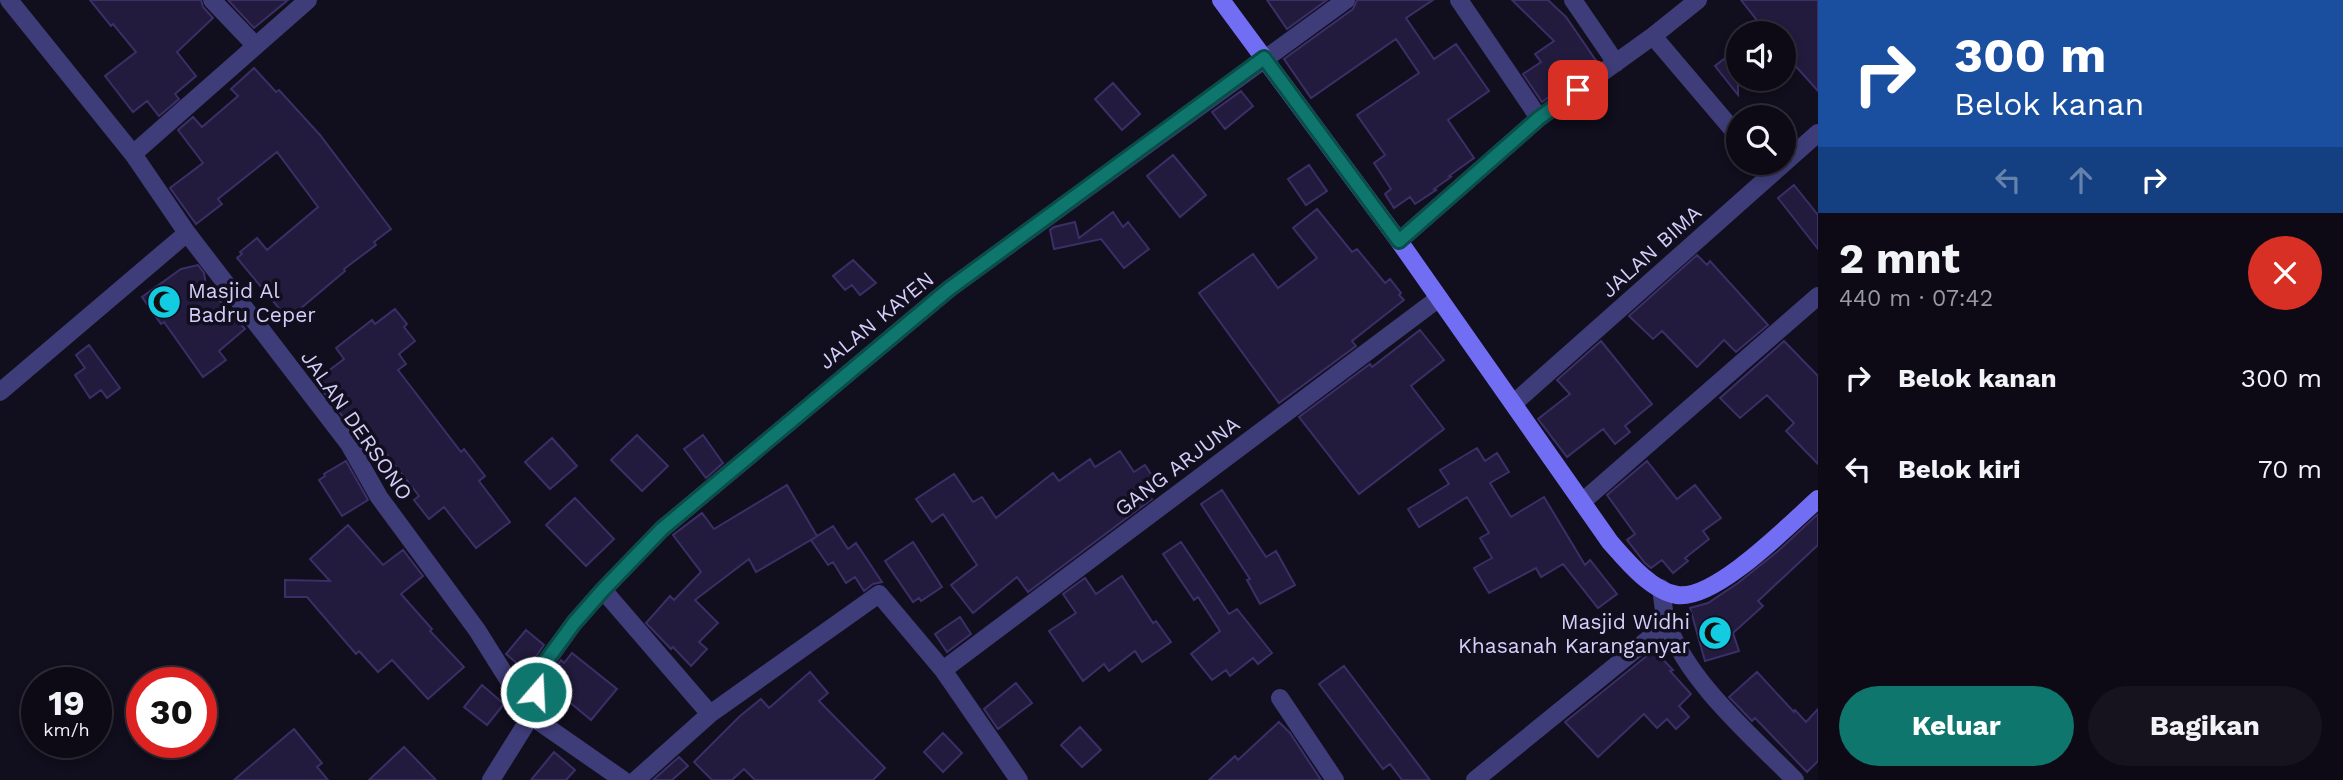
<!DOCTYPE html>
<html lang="id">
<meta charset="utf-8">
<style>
body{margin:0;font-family:"Work Sans",sans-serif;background:#16131f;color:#f1f3f6;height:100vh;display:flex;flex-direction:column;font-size:26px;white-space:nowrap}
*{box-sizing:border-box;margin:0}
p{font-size:23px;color:#9a9aa1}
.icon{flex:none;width:38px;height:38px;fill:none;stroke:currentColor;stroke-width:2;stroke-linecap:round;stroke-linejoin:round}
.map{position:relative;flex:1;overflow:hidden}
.drawer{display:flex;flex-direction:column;background:#0d0a16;width:525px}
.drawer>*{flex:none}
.top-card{background:#1a4fa0;color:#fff;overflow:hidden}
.controls{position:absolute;left:1726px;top:21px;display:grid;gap:14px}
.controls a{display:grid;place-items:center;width:70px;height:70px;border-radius:50%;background:#0d0a16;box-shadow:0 4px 10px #0003,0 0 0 2px #2d2b35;font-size:35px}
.speed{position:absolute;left:21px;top:667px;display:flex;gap:14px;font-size:35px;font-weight:700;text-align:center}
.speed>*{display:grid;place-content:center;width:91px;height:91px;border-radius:50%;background:#0d0a16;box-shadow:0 4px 10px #0003,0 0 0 2px #2d2b35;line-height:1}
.speed small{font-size:18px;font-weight:400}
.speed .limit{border:10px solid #d22;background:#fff;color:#111}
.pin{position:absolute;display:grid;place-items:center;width:60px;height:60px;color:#fff;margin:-30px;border-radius:14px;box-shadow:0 4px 10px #0006}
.me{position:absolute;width:77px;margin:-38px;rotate:19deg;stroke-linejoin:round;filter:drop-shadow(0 0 5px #0008)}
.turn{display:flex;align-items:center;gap:24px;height:147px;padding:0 21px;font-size:32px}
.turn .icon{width:91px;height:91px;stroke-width:2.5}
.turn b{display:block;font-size:49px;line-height:60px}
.lanes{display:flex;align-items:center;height:66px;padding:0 21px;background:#0003;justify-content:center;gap:35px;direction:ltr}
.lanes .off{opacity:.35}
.round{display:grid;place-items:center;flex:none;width:74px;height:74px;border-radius:37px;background:#16131f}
.summary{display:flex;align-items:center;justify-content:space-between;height:119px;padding:0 21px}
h1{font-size:42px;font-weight:700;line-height:52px}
.action{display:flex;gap:14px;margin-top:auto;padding:14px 21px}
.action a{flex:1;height:80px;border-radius:42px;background:#0f766e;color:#fff;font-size:28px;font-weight:700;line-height:80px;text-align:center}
.action a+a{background:#16131f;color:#f1f3f6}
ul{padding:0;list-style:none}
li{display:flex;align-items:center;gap:21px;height:91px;padding:0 21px}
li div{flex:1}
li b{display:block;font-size:26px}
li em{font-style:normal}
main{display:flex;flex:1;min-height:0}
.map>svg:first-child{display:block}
</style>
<main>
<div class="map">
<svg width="1818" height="780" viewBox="0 0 1818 780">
<rect width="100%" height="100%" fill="#110e1d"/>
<path fill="#221b3d" stroke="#3b2f67" stroke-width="2" d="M90,0H201L203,7L213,18L177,52L196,76L175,94L179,99L159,116L147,101L133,112L105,76L136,52L113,24L111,26Z
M228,0H288L254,28Z
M1267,0H1327L1287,29Z
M1357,0H1433L1406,18L1434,59L1456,44L1489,91L1448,120L1474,158L1449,176L1451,177L1434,189L1436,190L1415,204L1410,197L1394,208L1385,194L1391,189L1374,163L1385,155L1357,115L1419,73L1396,39L1311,98L1284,59L1353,9Z
M1512,0H1548L1566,17L1597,62L1542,102L1523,74L1541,62L1535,54L1554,41Z
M1741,0H1818V91L1783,52V33H1767Z
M1738,48V95L1715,66Z
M254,68L276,92L279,90L320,135L391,229L374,242L376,245L344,269L345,271L288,319L237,258L242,254L240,252L257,238L267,250L318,207L277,152L218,199L222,204L196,224L170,188L203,163L178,130L193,117L202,127L238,96L231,89Z
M1113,83L1140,114L1122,130L1095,99Z
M1241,91L1253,106L1225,129L1212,112Z
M1173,155L1206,195L1180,217L1147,176Z
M1309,165L1327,191L1306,205L1288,179Z
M1794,185L1818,215V249L1778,198Z
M1317,209L1352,252L1357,249L1385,283L1390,279L1401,293L1399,295L1404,300L1352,341L1356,346L1279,403L1199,293L1253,254L1278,288L1317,258L1293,228Z
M1113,212L1123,227L1128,222L1149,249L1124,268L1101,239L1054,249L1050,230L1054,227L1075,222L1079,238Z
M1697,255L1707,265L1710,261L1768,325L1736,352L1724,340L1697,367L1662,331L1653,339L1629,316Z
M853,260L876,283L860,295L852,285L845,290L833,276Z
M198,265L204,273L206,285L245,329L219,351L226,360L203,377L164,322L161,324L142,297L181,269Z
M395,309L407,324L404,327L415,341L399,354L406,364L398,370L461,452L464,449L485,476L479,481L510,522L476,548L444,507L429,519L414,500L419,496L360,420L351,427L315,381L344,359L336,348L372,320L375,324Z
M1420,330L1444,360L1411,386L1444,429L1359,494L1299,417L1370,364L1372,367Z
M1601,341L1652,404L1625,426L1630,432L1615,444L1603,429L1567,457L1538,419L1570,394L1557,380Z
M1784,341L1818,376V464L1786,431L1794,423L1767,395L1740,418L1720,398Z
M89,345L120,388L107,398L101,390L90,398L75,375L85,368L76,355Z
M637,435L668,466L642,491L611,460Z
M703,435L723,463L706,478L684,449Z
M552,438L577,466L550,489L525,462Z
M1477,448L1485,461L1497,453L1509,472L1490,483L1511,517L1544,497L1585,565L1590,560L1617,594L1598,608L1563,564L1541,577L1536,568L1489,593L1474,568L1492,558L1480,538L1489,533L1467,497L1419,527L1408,509L1449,484L1440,470Z
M1120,451L1134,472L1145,465L1158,485L1147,493L1152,499L1028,592L1017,577L973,613L951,585L977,565L943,514L932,522L916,499L954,474L973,502L982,497L996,518L1053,473L1059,481L1090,459L1095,467Z
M346,461L368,500L342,516L319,480L325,476L324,474Z
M1647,461L1677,499L1695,485L1721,518L1703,531L1709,539L1685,558L1688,561L1673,573L1662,560L1651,568L1645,563L1627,540L1635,534L1607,495Z
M787,485L817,536L833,526L848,549L856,543L882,582L873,584L864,591L855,577L846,583L833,562L828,565L811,540L816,537L756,572L749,559L695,600L718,623L699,642L707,649L691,666L673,647L671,649L646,623L670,596L674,600L701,572L673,535L702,513L714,529Z
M1222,490L1266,557L1276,551L1295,585L1260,604L1247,580L1250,579L1201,504Z
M575,498L614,539L586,566L546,525Z
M1818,514V545L1758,601L1763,606L1733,633L1739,651L1705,661L1690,608L1708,603L1738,583L1778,551Z
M348,525L383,565L403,550L423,576L401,594L432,629L430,631L464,667L428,699L392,660L378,672L359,651L356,654L307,597H285V580L330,581L310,559Z
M913,542L942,587L921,601L919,598L913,602L885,561Z
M1181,542L1229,614L1237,609L1272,653L1258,664L1253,658L1230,676L1226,670L1212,680L1191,654L1220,631L1198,597L1194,600L1163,554Z
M1122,576L1153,623L1156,621L1171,642L1142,662L1135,651L1109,671L1104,664L1083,681L1049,631L1076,613L1063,594L1085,578L1096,594Z
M960,617L971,634L947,652L935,634Z
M526,630L544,645L526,671L506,654Z
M1654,650L1673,670L1670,671L1691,694L1679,706L1689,717L1676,729L1667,719L1657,728L1644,714L1598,757L1565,722Z
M572,653L617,689L591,720L549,685L552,674L561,660L564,663Z
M1344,666L1430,780H1402L1390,764L1383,769L1319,684Z
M810,672L828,693L819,701L885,768L873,780H755L744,769L732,780H712L694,762L740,716L761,699L769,708Z
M1757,672L1794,712L1795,710L1806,722L1818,709V761L1807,772L1755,718L1752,721L1729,697Z
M1016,683L1032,703L998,729L984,709Z
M482,685L504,704L487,725L464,707Z
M1279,722L1290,733L1321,780H1209L1235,756L1238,760Z
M1080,727L1101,750L1082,767L1061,745Z
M294,729L322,763L317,767L328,780H234Z
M943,733L962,753L943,772L924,752Z
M404,747L436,780H369Z
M554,752L575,770L566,780H531Z
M679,757L688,766L672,780H653Z"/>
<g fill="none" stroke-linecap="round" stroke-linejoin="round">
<path stroke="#3f3d79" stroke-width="18" d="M9,0L133,154L187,233L349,444L379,497L477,630L531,716L491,780
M212,0L255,45
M1459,0L1539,118
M1573,0L1616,63
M1653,36L1738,136
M133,154L308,0
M1399,241L1539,118L1653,36L1698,0
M0,392L187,233
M1514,403L1818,133
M1582,502L1818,296
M1661,588C1663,600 1663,614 1668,625C1689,683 1753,737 1795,780
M603,590L710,714
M1280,698L1335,780
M623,780L531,716L541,669L574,623L603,590L662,529L949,289L1346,0
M636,780L710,714L879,594L943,670
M1019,780L943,670L1439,298
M1475,780L1667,624"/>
<path stroke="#726ef3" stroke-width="18" d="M1221,0L1399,241L1610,542C1626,560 1651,591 1677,595C1715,601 1790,524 1818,499"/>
</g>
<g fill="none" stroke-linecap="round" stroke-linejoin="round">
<g stroke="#0a4d48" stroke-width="18">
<path id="route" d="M536,692L541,668L574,623L603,590L662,529L949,289L1264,58L1399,241L1539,118L1578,90"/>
</g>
<use href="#route" stroke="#0f766e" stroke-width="12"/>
</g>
<defs>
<g id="mosque-disc" transform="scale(1.75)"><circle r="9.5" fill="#13cce2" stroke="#110e1d"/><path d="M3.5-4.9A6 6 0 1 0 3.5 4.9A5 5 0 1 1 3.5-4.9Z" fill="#111"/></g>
</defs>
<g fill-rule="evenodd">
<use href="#mosque-disc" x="164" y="302"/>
<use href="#mosque-disc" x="1715" y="633"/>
</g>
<g text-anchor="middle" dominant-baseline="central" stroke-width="7" stroke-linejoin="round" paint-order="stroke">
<g font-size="21" fill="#d4cefb" stroke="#110e1d">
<text transform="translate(1651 251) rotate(-42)">JALAN BIMA</text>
<text transform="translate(876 320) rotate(-39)">JALAN KAYEN</text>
<text transform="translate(357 425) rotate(55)">JALAN DERSONO</text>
<text transform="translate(1177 466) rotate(-37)">GANG ARJUNA</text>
</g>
<g font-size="21" fill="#d4cefb" stroke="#110e1d" text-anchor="start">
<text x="188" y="290">Masjid Al<tspan x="188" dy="24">Badru Ceper</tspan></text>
<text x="1690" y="621" text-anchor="end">Masjid Widhi<tspan x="1690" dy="24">Khasanah Karanganyar</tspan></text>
</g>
</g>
</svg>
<div class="controls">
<a><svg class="icon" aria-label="sound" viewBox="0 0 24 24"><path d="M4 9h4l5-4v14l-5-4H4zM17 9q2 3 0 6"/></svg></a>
<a><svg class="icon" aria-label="search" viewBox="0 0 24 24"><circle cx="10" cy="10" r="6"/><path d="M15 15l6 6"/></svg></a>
</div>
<div class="speed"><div>19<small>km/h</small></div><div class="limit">30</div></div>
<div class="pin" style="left:1578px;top:90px;background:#d93025"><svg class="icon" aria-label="arrive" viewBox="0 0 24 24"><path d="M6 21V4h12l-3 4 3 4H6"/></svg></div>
<svg class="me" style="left:536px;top:692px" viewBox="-20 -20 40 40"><circle r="17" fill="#0f766e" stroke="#fff" stroke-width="3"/><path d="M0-11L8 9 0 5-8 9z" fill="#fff"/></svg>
</div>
<section class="drawer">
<div class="top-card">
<div class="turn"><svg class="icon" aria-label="right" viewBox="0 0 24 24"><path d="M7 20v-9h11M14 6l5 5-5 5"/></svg><div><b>300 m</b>Belok kanan</div></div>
<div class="lanes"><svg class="icon off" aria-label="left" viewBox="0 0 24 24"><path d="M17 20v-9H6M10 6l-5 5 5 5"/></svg><svg class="icon off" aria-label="ahead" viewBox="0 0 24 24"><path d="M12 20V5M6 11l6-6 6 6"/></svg><svg class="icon" aria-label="right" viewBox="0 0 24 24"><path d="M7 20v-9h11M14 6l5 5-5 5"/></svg></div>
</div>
<div class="summary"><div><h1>2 mnt</h1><p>440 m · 07:42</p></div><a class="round" style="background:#d93025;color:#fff"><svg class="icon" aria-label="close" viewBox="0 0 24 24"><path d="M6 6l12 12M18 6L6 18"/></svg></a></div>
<ul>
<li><svg class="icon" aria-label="right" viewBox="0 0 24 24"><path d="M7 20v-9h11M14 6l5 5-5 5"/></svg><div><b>Belok kanan</b></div><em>300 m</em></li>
<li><svg class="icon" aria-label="left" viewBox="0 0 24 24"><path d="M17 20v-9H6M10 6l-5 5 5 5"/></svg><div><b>Belok kiri</b></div><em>70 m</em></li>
</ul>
<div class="action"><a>Keluar</a><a>Bagikan</a></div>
</section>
</main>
